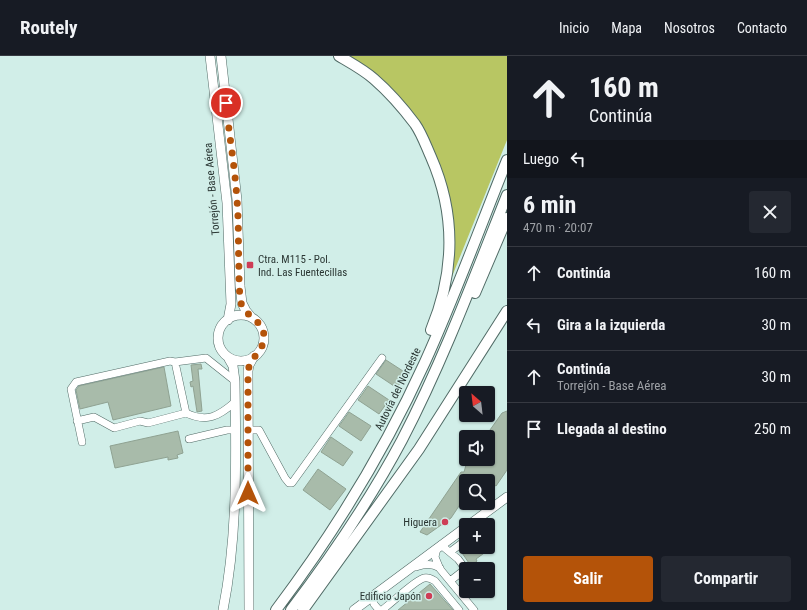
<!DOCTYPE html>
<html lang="es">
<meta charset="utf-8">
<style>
body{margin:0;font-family:"Roboto Condensed",sans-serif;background:#242831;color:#f1f3f6;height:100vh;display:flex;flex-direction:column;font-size:15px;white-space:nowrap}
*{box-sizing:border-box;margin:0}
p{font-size:13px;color:#9ea1a6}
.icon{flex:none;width:22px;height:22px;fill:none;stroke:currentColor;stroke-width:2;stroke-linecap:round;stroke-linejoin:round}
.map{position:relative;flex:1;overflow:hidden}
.panel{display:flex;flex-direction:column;background:#171b24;width:300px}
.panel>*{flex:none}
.banner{background:#171b24;color:#f1f3f6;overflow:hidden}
.needle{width:26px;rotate:332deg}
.fabs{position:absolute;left:459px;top:330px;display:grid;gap:8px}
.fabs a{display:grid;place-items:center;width:36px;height:36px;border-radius:4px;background:#171b24;box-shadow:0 1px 3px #0004;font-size:20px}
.pin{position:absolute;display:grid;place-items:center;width:34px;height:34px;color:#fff;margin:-17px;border:2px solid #fff;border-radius:50%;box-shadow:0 1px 4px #0007}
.me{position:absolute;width:44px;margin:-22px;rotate:0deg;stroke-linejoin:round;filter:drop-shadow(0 0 3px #0008)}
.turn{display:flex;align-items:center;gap:14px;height:84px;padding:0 16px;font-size:18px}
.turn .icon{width:52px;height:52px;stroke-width:2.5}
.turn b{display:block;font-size:28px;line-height:34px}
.then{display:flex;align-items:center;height:38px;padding:0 16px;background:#0003;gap:8px;font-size:15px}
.round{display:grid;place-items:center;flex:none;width:42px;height:42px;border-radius:4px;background:#242831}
.headline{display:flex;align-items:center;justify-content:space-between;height:68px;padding:0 16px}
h1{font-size:24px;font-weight:700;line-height:30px}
.button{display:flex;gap:8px;margin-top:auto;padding:8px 16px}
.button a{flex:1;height:46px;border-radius:4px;background:#b45309;color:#fff;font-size:16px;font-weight:700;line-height:46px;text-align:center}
.button a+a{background:#242831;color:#f1f3f6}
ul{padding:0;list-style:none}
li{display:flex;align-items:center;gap:12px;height:52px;padding:0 16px;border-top:1px solid #363941}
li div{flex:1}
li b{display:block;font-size:15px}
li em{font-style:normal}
header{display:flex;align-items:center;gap:24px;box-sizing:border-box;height:56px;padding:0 20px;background:#171b24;border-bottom:1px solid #363941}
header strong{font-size:19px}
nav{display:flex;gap:22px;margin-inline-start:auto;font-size:14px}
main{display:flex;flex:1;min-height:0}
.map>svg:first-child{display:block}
</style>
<header>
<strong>Routely</strong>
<nav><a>Inicio</a><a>Mapa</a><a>Nosotros</a><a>Contacto</a></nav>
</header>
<main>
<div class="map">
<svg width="507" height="554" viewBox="0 0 507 554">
<rect width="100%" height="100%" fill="#d1eee8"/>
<path fill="#b8c663" d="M349,0H507V84L449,228L453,170L449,139L440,109L425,77L381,24L356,4Z"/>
<path fill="#a8bbaa" stroke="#8fa292" d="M386,304L406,317L397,332L376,318Z
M201,308L202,313H198L202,355L197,356L193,330L191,331L190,326L193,325L191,309Z
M164,311L171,350L113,364L108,346L80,353L76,334L79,330Z
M368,330L389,344L379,358L358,344Z
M507,355V414L496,430L491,427L488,431V425H466V451L461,447L451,462L427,479L420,476L461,416H464L466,409L471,406V403H488V381H485L502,357Z
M349,356L371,370L361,385L339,370Z
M178,375L183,397L177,399L178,402L168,404V401L115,412L110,390Z
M331,381L353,396L343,410L321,396Z
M318,413L346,433L330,454L303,434Z
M466,490L484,491L487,495L476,503L477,505L471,510L460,494Z
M430,528L453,554H398Z"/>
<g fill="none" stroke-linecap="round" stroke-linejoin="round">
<g stroke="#516b66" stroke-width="8">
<path id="minor" d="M235,325L206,302L175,306L186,357C207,367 219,360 235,346
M77,365L94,361L114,372L140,365L148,367L186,357
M248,374H259L285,422L289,427H292L382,302
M189,383L227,374H235
M82,386L71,333L76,326L170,305L175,306
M441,489L458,503L464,511L463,515L450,525
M437,492L435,501L440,513L474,554
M450,496L466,484
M416,511C425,508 431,507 440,512
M372,541L374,548L379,554
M382,554C392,547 415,524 424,522C429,521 432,523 435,525L459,554"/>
</g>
<g stroke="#516b66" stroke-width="10">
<path id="major" d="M210,0L227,147L231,248L228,264
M221,0L237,144L240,230L242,247L246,255L251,261
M218 282a23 23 0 1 1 46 0a23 23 0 1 1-46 0Z
M469,469L507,441
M223,554C238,479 236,401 235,325L233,310L229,303
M249,554L248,315L249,309L254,300
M354,554L466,471"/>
</g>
<g stroke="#516b66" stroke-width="12">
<path id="highway" d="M339,0C351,7 364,14 374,23C389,36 403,52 415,68C422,78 426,90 431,101C456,158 455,216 431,274
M475,237L507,162
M276,554C334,477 385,394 425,306C455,240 480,171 507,104
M291,554C332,500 370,444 402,384C443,305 474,222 507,139
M303,554L419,393L507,255"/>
</g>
<use href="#minor" stroke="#fff" stroke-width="7"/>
<use href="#major" stroke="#fff" stroke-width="9"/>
<use href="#highway" stroke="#fff" stroke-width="10"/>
</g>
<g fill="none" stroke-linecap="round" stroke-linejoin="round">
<path stroke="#b45309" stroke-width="7" stroke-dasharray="0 12.6" d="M226,47C229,79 235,111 237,144C239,167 238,190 239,213C239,224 239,236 241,247C245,261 264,264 264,281C264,295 250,301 248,315V437"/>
</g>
<g fill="#ce3d56" stroke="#d1eee8" stroke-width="1.5">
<rect x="246" y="205" width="8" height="8" rx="2"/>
<circle cx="445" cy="466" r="4"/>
<circle cx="429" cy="540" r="4"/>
</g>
<g text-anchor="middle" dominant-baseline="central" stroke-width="3" stroke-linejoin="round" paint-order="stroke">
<g font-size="11" fill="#2a3633" stroke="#d1eee8">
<text transform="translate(212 133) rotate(-95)">Torrejón - Base Aérea</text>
<text transform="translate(398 333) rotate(-64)">Autovía del Nordeste</text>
</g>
<g font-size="11" fill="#2a3633" stroke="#d1eee8" text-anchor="end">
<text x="258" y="203" text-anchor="start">Ctra. M115 - Pol.<tspan x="258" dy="13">Ind. Las Fuentecillas</tspan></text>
<text x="437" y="466">Higuera</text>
<text x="421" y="540">Edificio Japón</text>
</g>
</g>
</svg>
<div class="fabs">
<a><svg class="needle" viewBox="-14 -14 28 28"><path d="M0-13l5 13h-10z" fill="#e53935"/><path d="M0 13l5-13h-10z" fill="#9ea1a6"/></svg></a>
<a><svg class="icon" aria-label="sound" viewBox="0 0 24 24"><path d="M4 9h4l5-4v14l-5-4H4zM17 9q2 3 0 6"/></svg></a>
<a><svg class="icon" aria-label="search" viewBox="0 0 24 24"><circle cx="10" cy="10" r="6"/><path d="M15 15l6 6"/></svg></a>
<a>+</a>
<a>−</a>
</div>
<div class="pin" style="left:226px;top:47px;background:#d93025"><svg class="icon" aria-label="arrive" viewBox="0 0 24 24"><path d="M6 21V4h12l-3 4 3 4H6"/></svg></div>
<svg class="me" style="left:248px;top:437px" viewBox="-20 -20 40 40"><path d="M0-17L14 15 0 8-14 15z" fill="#b45309" stroke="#fff" stroke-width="4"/></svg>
</div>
<section class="panel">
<div class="banner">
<div class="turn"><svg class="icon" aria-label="ahead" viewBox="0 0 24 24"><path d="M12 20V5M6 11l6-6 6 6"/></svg><div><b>160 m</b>Continúa</div></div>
<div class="then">Luego<svg class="icon" aria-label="left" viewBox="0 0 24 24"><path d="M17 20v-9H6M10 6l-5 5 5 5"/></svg></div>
</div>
<div class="headline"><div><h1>6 min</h1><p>470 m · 20:07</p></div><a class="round"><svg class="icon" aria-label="close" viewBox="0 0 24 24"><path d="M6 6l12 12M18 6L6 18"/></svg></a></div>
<ul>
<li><svg class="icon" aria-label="ahead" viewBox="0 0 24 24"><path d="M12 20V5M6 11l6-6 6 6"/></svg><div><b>Continúa</b></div><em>160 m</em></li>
<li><svg class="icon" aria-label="left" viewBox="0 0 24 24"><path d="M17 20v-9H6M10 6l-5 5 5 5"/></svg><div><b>Gira a la izquierda</b></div><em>30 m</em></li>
<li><svg class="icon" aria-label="ahead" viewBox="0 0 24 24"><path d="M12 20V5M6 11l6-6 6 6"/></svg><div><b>Continúa</b><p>Torrejón - Base Aérea</p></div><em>30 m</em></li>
<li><svg class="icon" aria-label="arrive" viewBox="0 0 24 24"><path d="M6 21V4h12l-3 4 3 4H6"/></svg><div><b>Llegada al destino</b></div><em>250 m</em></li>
</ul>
<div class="button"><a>Salir</a><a>Compartir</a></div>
</section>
</main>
